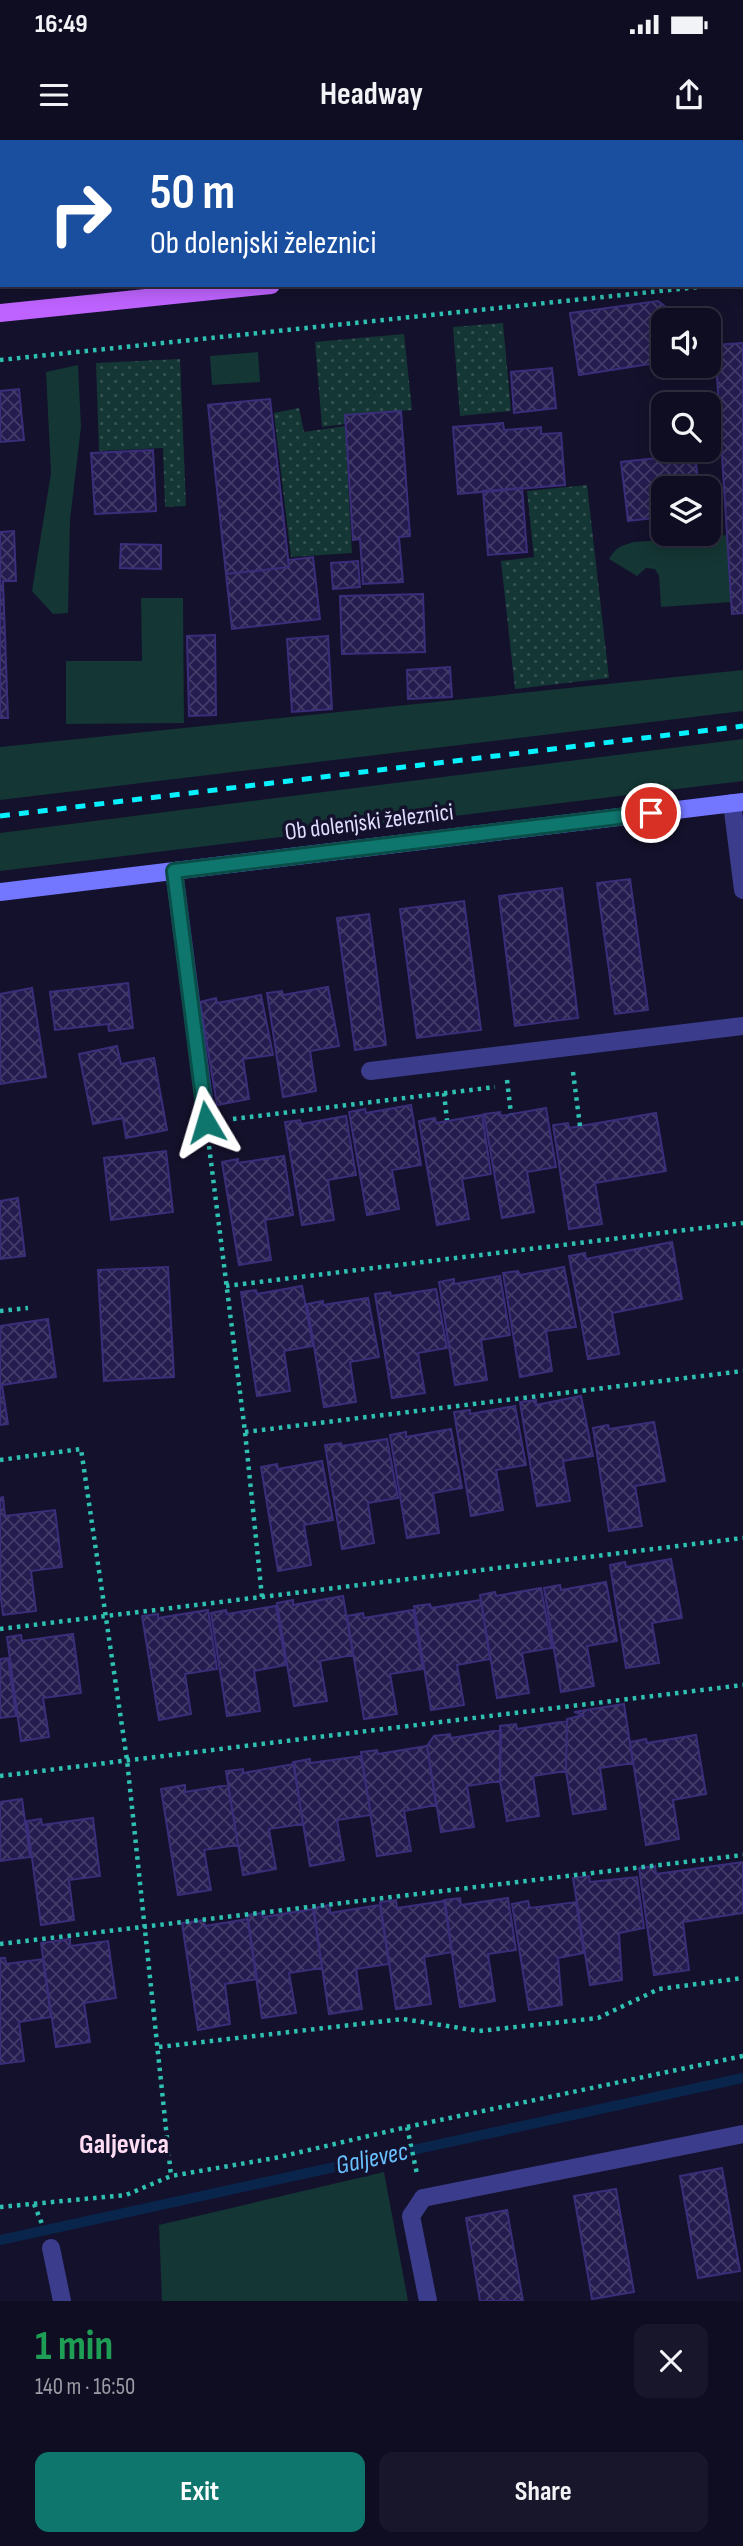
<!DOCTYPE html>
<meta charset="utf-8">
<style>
body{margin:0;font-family:"Sofia Sans Condensed",sans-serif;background:#18162a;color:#f1f3f6;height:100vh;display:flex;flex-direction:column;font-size:26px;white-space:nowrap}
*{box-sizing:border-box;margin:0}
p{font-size:23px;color:#9b9ca5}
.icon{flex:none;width:38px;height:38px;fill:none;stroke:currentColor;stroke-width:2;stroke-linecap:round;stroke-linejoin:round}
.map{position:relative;height:2161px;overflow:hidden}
.sheet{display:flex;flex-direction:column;background:#0f0d21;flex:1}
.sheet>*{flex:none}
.banner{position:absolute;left:0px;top:0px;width:744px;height:147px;box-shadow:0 4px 18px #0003,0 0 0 2px #2f2d3f;background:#1a4fa0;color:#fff;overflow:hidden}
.buttons{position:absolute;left:651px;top:168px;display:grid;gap:14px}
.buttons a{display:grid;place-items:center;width:70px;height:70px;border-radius:14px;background:#0f0d21;box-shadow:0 4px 18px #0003,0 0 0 2px #2f2d3f;font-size:35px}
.pin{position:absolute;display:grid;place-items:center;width:60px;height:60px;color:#fff;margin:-30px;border:4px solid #fff;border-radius:50%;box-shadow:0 2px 7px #0007}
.me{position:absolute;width:77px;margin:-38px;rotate:353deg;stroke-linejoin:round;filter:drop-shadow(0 0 5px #0008)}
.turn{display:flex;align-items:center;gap:24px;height:147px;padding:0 35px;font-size:32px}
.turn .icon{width:91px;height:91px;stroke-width:2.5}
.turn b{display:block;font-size:49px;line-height:60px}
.round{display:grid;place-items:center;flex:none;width:74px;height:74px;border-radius:14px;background:#18162a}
.head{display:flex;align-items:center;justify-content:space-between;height:119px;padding:0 35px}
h1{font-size:42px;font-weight:700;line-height:52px;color:#1e9e55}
.action{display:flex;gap:14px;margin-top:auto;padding:14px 35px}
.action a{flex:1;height:80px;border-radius:14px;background:#0f766e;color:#fff;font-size:28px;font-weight:700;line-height:80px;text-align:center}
.action a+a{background:#18162a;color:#f1f3f6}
.status{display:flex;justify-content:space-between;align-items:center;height:49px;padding:0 35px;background:#0f0d21;direction:ltr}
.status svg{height:19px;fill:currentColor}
header{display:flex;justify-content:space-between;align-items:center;height:91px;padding:0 35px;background:#0f0d21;font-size:32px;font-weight:700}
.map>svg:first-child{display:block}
</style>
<div class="status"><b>16:49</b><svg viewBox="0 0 49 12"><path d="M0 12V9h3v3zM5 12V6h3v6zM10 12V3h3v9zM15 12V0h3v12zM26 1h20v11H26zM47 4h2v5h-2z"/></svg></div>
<header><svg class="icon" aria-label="menu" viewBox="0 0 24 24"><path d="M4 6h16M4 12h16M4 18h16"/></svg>Headway<svg class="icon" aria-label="share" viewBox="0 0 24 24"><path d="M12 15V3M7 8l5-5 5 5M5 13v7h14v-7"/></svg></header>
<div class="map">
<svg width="743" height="2161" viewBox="0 0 743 2161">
<defs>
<pattern id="garden-dots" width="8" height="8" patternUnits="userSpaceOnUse" patternTransform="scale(1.75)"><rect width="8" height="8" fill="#143634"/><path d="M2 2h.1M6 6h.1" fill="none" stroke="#365252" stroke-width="1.8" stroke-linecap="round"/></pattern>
<pattern id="building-cross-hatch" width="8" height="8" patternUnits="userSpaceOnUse" patternTransform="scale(1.75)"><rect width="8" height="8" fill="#241c4e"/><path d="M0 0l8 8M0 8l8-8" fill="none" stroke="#433c69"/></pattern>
</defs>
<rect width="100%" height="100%" fill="#14112c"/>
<path fill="#143634" d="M258,212L260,242L212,245L210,216Z
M78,225L81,287L70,380L68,473L53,474L32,451L51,333L46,232Z
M727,395L732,462L661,467L659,436L655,429L646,428L637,436L609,419C615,408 622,405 634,402Z
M141,458H183L184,583L66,584V521H142Z
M743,530V571L0,660V607Z
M743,599V641L0,731V693Z
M384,2032L408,2161H162L159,2085Z"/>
<path fill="url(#garden-dots)" d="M503,183L511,271L460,276L453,187Z
M404,194L412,270L345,275V284L322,287L315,202Z
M180,219L186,366L165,367L163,308L99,311L96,223Z
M299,268L304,292L345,286L352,413L291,417L274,273Z
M587,345L609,538L515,549L501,421L534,417L527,351Z"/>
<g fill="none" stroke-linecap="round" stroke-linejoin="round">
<path stroke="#0a254c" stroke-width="10" d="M0,2100L743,1938"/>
</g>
<path fill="url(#building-cross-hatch)" stroke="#3a2e7a" stroke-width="2" d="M161,0H232L233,2H161Z
M271,0H331L332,2H271Z
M380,0H453V2H381Z
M513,0H566V2H514Z
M0,34H2L0,88Z
M658,161L679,177V180H663V222L579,235L570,173Z
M743,203V473L732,474L715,205Z
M552,228L556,268L514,273L511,232Z
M19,249L24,300L0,302V251Z
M270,259L289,427L226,434L208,265Z
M401,271L410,396L399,397L403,442L363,444L360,399L353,400L345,275Z
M503,283L504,290L541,287V294L561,293L565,345L458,354L453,287Z
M153,310L156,371L95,374L91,313Z
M695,314L699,348H663V377L628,381L621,322Z
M522,348L527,412L488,415L483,351Z
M14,391L16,441H3L8,578H0V392Z
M121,404L161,405V429L120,428Z
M313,417L320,479L232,489L226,434L289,427L288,420Z
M358,421L360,447L333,449L331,423Z
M423,454L425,512L342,514L340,456Z
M215,495L216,575L189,576L187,496Z
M328,496L332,569L292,572L287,499Z
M450,527L452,557L408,559L407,530Z
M630,739L648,870L615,874L597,743Z
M562,748L578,878L515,886L499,756Z
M464,761L481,890L417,898L400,769Z
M369,774L386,905L355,910L337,778Z
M128,843L133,888L109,891L108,884L55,890L50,852Z
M328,847L339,906L310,911L316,951L283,957L267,853L282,851L283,855Z
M32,848L46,937L0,944V854Z
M261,855L273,915L243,919L249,959L217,965L200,862L216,858L217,863Z
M117,906L121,924L154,918L167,990L126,998L123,978L93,984L79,914Z
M411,965L421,1025L392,1030L399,1069L367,1075L349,972L365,969L366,973Z
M546,968L556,1027L527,1032L534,1072L502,1078L484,974L500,972L501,976Z
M656,973L666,1031L595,1043L602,1084L569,1089L553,985L568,983L569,988Z
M482,975L491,1034L462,1039L469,1079L437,1085L419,981L435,978L436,983Z
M346,976L356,1035L328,1040L334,1080L302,1085L285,982L300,980L301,984Z
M166,1011L173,1072L111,1080L104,1018Z
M284,1016L293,1075L265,1080L271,1120L239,1125L222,1022L238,1019V1023Z
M18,1058L25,1116L0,1119V1061Z
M672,1102L682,1159L612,1173L619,1214L588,1219L569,1116L585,1113L586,1119Z
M168,1127L174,1237L104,1241L98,1130Z
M564,1127L576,1187L546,1191L552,1231L520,1237L503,1133L518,1131L520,1135Z
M500,1136L510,1195L481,1200L487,1240L455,1245L439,1142L454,1139V1144Z
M302,1146L313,1206L284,1211L290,1251L257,1256L241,1152L256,1150L257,1154Z
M436,1149L447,1208L418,1213L425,1253L392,1258L375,1154L390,1152L391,1156Z
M368,1158L379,1217L350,1222L356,1262L324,1267L307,1164L323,1161V1165Z
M48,1179L56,1237L2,1245L8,1284L0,1285V1186Z
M581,1256L593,1316L563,1321L570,1361L537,1366L520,1262L536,1260V1265Z
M515,1266L526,1325L496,1330L503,1370L471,1376L454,1272L470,1270V1274Z
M654,1282L665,1341L635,1346L642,1386L609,1391L593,1288L608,1285L609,1289Z
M451,1289L462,1348L433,1353L439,1393L407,1398L390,1295L406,1292V1297Z
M387,1299L398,1358L368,1363L374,1403L342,1409L325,1305L341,1303L342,1306Z
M322,1321L333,1380L304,1385L311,1425L278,1431L261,1327L277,1324L278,1329Z
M3,1357L5,1376L55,1370L62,1427L31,1431L36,1471L3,1475L0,1450V1358Z
M671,1419L682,1478L652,1483L659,1523L626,1528L610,1425L625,1422L626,1427Z
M606,1442L617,1501L587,1506L594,1546L561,1552L544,1448L560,1445L561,1450Z
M541,1448L552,1508L522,1513L529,1553L497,1558L480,1455L495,1452L496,1456Z
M343,1456L353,1515L320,1521L327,1561L294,1566L277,1463L293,1460V1465Z
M481,1460L490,1519L457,1525L464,1565L431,1570L414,1466L430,1464L431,1468Z
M276,1466L286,1525L254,1531L260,1571L227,1576L211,1473L226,1470L227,1474Z
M208,1470L217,1529L185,1534L191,1574L159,1580L142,1476L158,1474V1478Z
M413,1470L423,1529L390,1534L397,1574L364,1579L347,1476L363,1473L364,1478Z
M73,1494L81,1553L43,1558L49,1597L21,1601L7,1497L21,1495L22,1501Z
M8,1518L16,1576L0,1578V1519Z
M624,1564L633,1623L600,1628L606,1669L573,1674L566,1631L567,1579L583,1575L574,1572Z
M567,1581L566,1631L533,1636L539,1676L507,1681L500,1641V1586L516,1584L517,1589Z
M501,1590L500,1641L467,1646L474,1687L441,1692L427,1606L434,1596L450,1594L451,1598Z
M696,1595L706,1654L673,1660L679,1699L646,1705L630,1602L646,1599L647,1603Z
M427,1606L436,1665L404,1671L411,1711L377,1716L361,1612L377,1610L378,1614Z
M361,1616L371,1675L337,1680L344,1720L310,1726L293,1622L310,1619V1623Z
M294,1624L303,1684L269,1689L276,1729L243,1735L226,1631L243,1629V1633Z
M185,1645V1652L228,1645L238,1705L204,1710L211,1750L178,1755L161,1649Z
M22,1659L30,1717L0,1721V1662Z
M93,1678L100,1736L69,1740L74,1780L41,1785L27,1681L41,1679L42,1685Z
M743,1722V1773L683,1782L689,1830L654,1835L639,1728L655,1726L656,1734Z
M589,1736L590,1742L637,1737L644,1788L619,1793L622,1840L590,1845L573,1738Z
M460,1758L461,1765L508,1758L516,1810L488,1814L495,1861L460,1867L444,1760Z
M396,1760L397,1768L445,1761L452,1812L424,1817L431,1864L396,1869L380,1762Z
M528,1761L530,1768L576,1762L584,1813L558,1818L562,1865L529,1870L512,1764Z
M330,1765V1773L380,1765L389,1824L356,1829L362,1869L329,1874L313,1768Z
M314,1769L322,1828L289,1833L296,1873L262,1878L247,1775L262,1773L263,1777Z
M248,1779L257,1839L225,1844L230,1884L198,1890L182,1783L204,1780L205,1786Z
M70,1799V1806L108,1801L116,1858L84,1863L90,1902L56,1907L41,1803Z
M0,1818H5L6,1824L43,1819L51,1877L19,1882L24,1921L0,1924Z
M722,2028L740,2131L698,2138L680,2036Z
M616,2049L634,2152L592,2159L574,2056Z
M507,2070L523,2161H480L466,2078Z"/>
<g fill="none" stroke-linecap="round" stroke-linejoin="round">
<path stroke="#2ec1b1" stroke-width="4.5" stroke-dasharray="3.5 5" stroke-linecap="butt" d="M742,143H743
M0,220L718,145
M573,932L580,986
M507,940L511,974
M444,953L447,980
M233,979L495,947
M209,1006L245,1292L262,1457
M226,1146L743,1083
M0,1171L28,1168
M245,1292L743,1231
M0,1320L81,1309L127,1620L171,2036
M0,1489L743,1398
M0,1636L743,1545
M0,1804L743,1715
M159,1907L403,1879L479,1891L598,1878L659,1849L743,1838
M407,1987L417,2034
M34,2064L42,2084
M0,2067L126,2055L171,2036L275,2018L407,1987L743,1916"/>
<path stroke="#3b3c8c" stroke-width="18" d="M174,731L207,982
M370,931L743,886
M423,2058L743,1994"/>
<path stroke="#3b3c8c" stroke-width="18" d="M732,663L743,750
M423,2058L411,2076L428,2161
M51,2108L62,2161"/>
<path stroke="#7376ff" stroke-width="18" d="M0,752L743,662"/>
<path stroke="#be63ff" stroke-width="18" d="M742,96H743
M0,173L271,145"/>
<path stroke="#08f1ff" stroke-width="5" stroke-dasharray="10 9" stroke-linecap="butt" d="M0,676L743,586"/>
</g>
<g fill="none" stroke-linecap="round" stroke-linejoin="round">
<g stroke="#0a4d48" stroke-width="18">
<path id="route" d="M206,982L174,731L651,673"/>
</g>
<use href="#route" stroke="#0f766e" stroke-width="12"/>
</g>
<g text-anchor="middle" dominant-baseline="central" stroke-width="7" stroke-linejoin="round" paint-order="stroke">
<g font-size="24" fill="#dfdcff" stroke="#14112c">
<text transform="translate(369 682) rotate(-7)">Ob dolenjski železnici</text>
</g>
<g font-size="26" font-style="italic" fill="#6ac1ff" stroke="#14112c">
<text transform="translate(372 2019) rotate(-12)">Galjevec</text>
</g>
<g font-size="28" font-weight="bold" fill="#ffdef4" stroke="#14112c">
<text x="124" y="2004">Galjevica</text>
</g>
</g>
</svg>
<div class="buttons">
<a><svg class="icon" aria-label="sound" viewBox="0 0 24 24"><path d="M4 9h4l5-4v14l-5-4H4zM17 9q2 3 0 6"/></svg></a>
<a><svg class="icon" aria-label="search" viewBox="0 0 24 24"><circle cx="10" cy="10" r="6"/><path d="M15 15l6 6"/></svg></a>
<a><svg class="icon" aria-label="layers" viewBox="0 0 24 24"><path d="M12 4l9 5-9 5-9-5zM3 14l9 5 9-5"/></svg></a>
</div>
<div class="pin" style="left:651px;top:673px;background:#d93025"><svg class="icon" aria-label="arrive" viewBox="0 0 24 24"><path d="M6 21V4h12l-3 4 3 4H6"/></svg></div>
<svg class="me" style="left:206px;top:982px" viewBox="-20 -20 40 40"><path d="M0-17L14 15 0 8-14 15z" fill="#0f766e" stroke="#fff" stroke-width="4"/></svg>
<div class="banner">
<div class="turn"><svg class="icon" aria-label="right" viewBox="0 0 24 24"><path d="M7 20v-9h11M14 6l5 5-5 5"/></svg><div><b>50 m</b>Ob dolenjski železnici</div></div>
</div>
</div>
<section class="sheet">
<div class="head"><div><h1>1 min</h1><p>140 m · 16:50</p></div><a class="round"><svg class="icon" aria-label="close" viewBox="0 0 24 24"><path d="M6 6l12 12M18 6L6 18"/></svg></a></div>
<div class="action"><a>Exit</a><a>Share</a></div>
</section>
